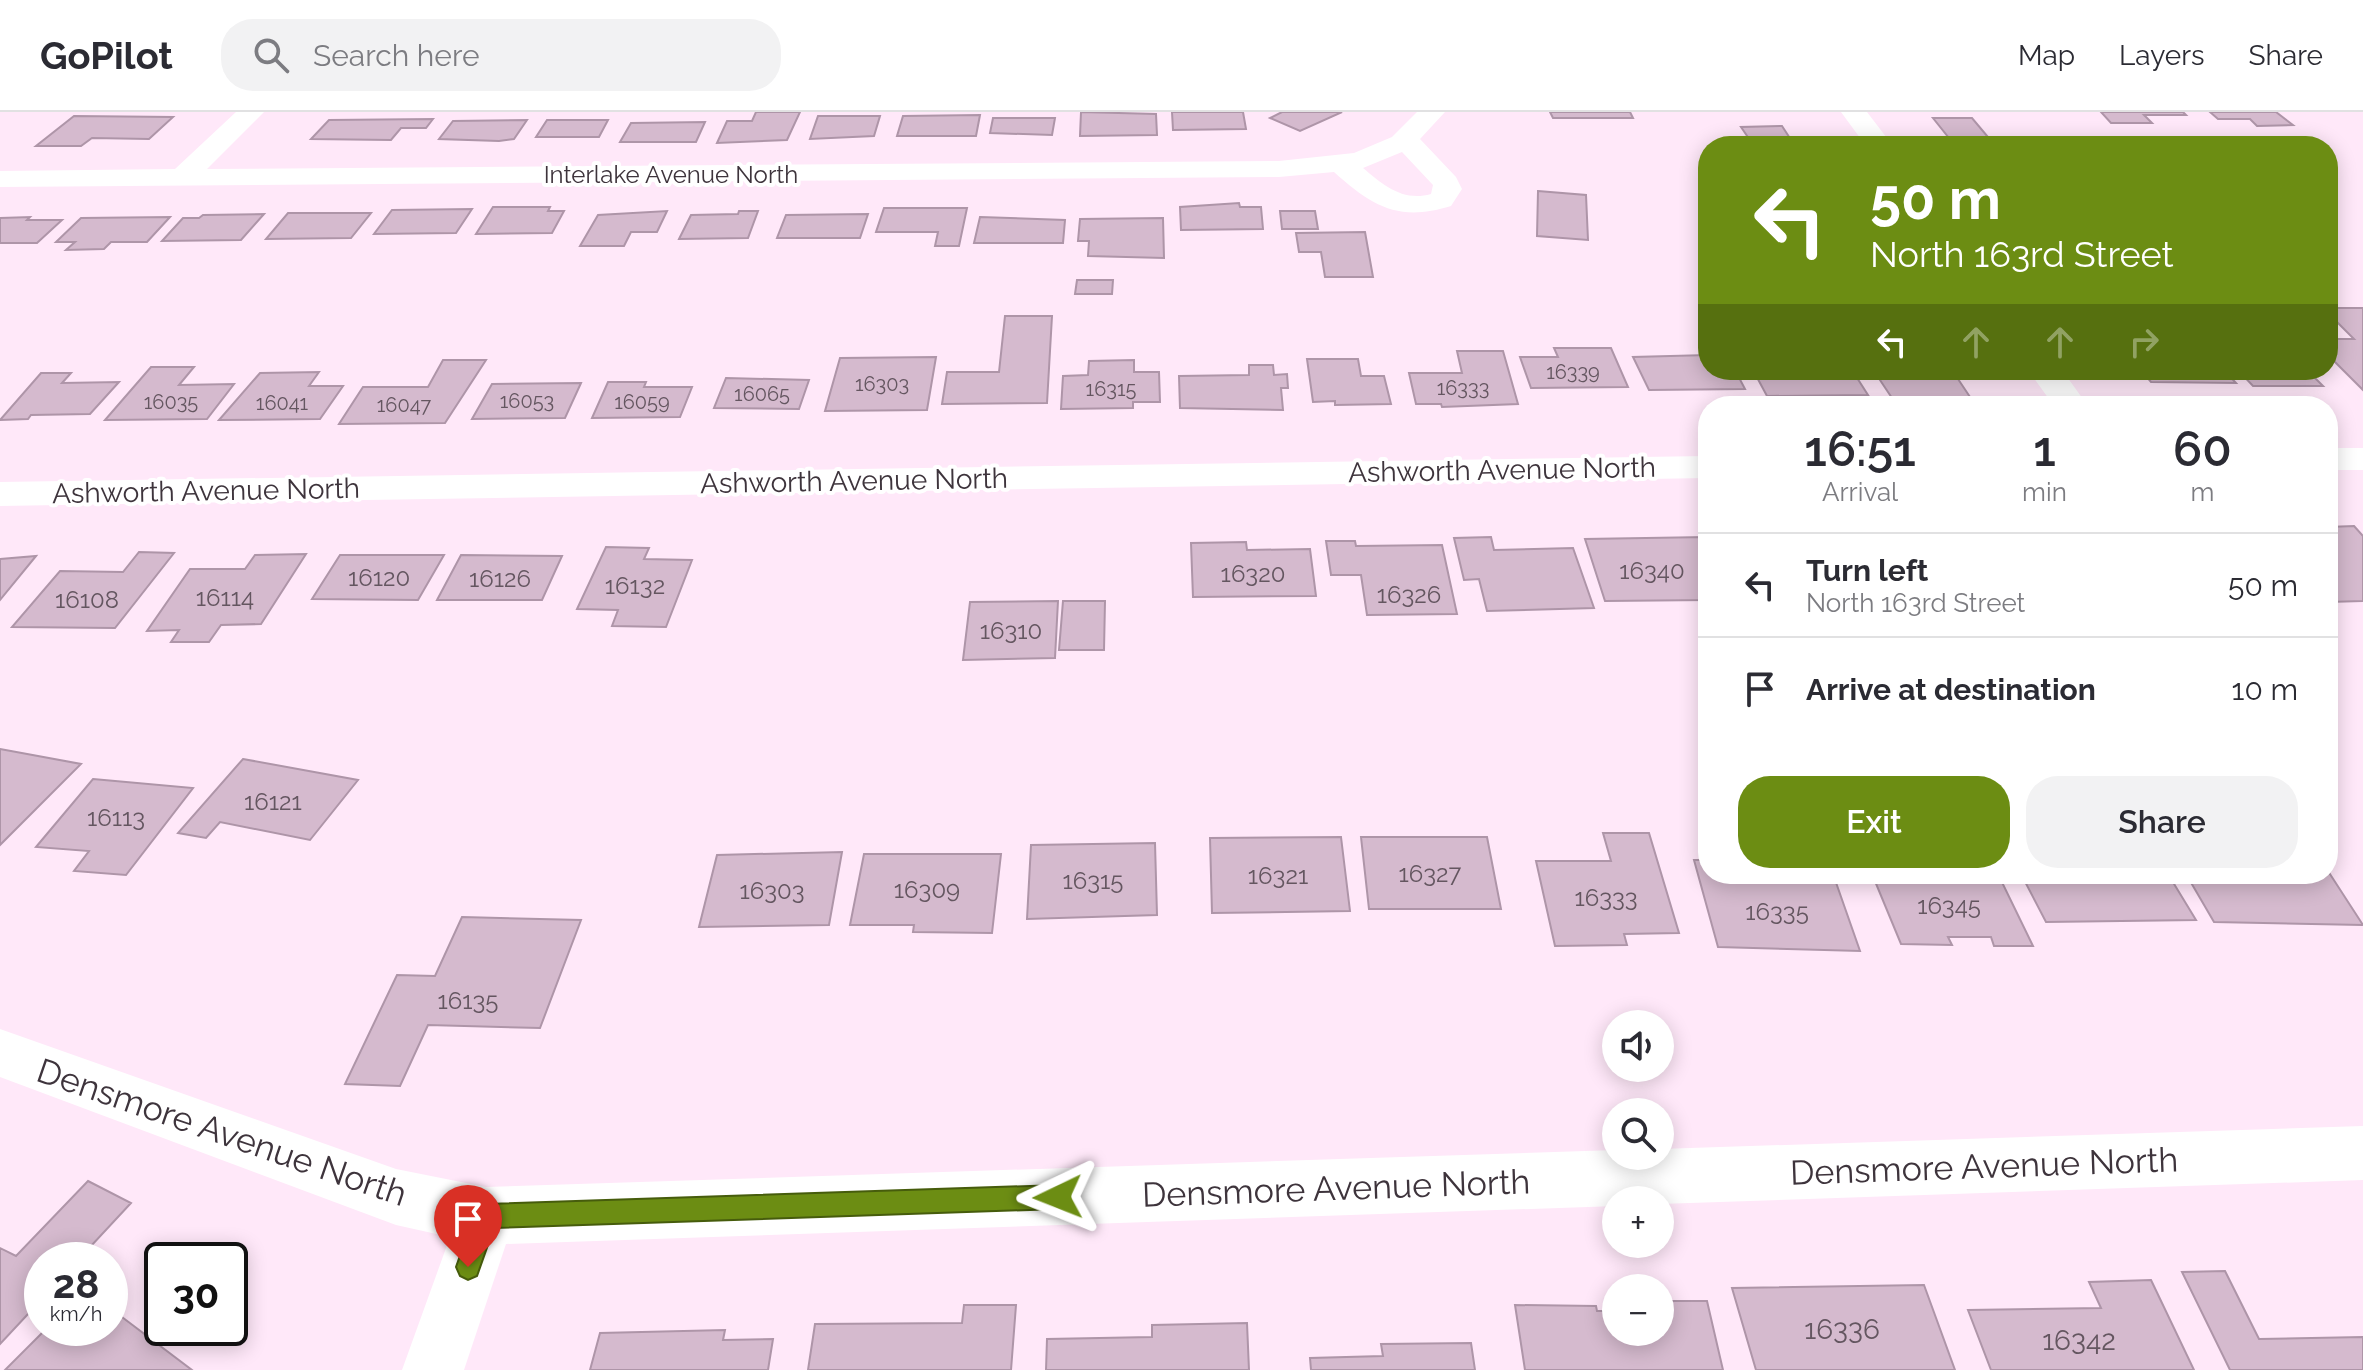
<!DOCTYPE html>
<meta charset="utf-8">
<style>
body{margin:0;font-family:Raleway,sans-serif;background:#f2f2f3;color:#2b2b33;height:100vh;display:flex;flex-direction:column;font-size:30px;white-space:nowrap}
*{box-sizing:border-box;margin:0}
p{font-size:26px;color:#7c7c81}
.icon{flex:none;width:44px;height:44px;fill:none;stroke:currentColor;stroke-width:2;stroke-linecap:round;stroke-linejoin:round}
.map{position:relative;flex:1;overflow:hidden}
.drawer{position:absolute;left:1698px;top:284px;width:640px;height:488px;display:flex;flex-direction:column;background:#fff;border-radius:32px;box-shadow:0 4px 20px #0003}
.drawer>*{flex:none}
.top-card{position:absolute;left:1698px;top:24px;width:640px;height:244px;border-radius:32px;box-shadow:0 4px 20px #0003;background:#6c8d13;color:#fff;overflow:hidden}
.controls{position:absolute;left:1602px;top:898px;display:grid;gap:16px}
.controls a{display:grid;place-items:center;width:72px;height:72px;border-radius:50%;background:#fff;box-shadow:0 4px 20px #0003;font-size:40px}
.speed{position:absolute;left:24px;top:1130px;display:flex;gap:16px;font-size:40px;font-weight:700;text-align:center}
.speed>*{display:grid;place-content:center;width:104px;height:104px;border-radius:50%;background:#fff;box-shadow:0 4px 20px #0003;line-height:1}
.speed small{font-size:20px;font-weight:400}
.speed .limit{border:4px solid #111;border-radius:12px;background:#fff;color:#111}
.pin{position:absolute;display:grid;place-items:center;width:68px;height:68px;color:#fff;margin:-82px -34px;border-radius:50% 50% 50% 0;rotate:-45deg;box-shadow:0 0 8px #0007}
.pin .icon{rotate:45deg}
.me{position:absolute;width:88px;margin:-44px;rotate:268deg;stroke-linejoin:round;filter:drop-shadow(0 0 6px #0008)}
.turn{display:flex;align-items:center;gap:28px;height:168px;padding:0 40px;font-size:36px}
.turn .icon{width:104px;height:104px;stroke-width:2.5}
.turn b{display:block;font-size:56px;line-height:68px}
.lanes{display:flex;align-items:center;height:76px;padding:0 40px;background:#0003;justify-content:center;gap:40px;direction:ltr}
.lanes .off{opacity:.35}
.eta{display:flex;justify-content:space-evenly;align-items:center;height:136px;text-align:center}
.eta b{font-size:48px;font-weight:600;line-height:56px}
.cta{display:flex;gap:16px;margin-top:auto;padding:16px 40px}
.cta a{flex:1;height:92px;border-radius:32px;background:#6c8d13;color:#fff;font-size:32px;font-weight:600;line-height:92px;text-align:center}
.cta a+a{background:#f2f2f3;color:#2b2b33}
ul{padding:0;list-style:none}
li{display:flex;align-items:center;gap:24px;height:104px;padding:0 40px;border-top:2px solid #e1e1e2}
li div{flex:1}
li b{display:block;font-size:30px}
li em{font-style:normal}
header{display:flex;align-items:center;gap:48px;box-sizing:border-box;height:112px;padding:0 40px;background:#fff;border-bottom:2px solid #e1e1e2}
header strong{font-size:38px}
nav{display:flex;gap:44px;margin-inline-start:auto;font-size:28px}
.search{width:560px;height:72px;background:#f2f2f3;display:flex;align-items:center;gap:20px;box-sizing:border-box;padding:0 28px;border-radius:32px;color:#7c7c81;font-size:30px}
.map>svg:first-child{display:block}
</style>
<header>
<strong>GoPilot</strong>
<div class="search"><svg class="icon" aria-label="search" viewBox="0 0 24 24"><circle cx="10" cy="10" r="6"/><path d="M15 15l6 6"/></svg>Search here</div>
<nav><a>Map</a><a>Layers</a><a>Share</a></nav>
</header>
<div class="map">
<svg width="2363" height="1258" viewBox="0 0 2363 1258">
<rect width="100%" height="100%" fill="#ffe8f9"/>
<path fill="#d5bace" stroke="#ae95a8" stroke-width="2" d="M756,0H800L787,28L717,31L727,9H752Z
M1081,0L1156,2L1157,23L1080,24Z
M1172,0H1243L1246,17L1173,18Z
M1282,0H1342L1300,19L1270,6Z
M1550,0H1630L1633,6H1553Z
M2101,0H2183L2186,3H2144L2152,11H2111Z
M2210,0H2276L2293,13L2257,14L2250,7H2218Z
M980,3L976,24H897L903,4Z
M74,4L173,5L149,27L92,26L81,34H36Z
M818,4H880L874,24L810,27Z
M993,6H1055L1052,23L990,21Z
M1933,6H1972L1993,31H1953Z
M433,7L426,16H401L391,28L311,27L329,8Z
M527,8L514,27L499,29L439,27L453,9Z
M547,8H608L599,25H536Z
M705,10L696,30H620L631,11Z
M1782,14L1795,34H1754L1741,15Z
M1538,79L1586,83L1588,128L1537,124Z
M1239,91L1240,95H1261L1263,117L1181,118L1180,95Z
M493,95H550L548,99H564L552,121L476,122Z
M884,96H967L959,134H935L938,120H876Z
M472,97L456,121L374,122L392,98Z
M667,99L657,120H631L624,134H580L598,103Z
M739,99H758L748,126L679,127L691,103L738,102Z
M1280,99H1315L1318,117H1282Z
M288,101H371L351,126L266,127Z
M264,102L241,128L162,129L183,106H199L203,103Z
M868,102L860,126H777L786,103Z
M30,105L27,108H62L37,131H0V106Z
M170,105L147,130H111L104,137L66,138L75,130H56L81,106Z
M980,105L1065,108L1063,131H974Z
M1163,106L1164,146L1088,144L1089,129H1078L1080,107Z
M1365,120L1373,165H1325L1321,140H1299L1296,121Z
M1077,168H1113L1112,182H1075Z
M2328,196H2363V278L2328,243V227H2354L2328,201Z
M1005,204H1052L1047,291L942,292L947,260H999Z
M1554,236H1611L1628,275L1531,276L1520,245H1558Z
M1457,239H1503L1518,292L1442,295L1441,292H1416L1409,261H1462Z
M1708,243V258H1735L1745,277L1649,278L1633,245Z
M936,245L927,298L825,299L840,246Z
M1307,247H1358L1361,264H1384L1391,292L1335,293V289L1313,290Z
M443,248H486L445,311L339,312L363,275H428Z
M1134,248V260H1159L1160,290H1133V296L1061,297L1063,264L1088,263L1089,249Z
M1249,253H1273L1274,263L1287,262L1288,276H1281L1283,298L1180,296L1179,264L1249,263Z
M151,255H194L179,273L234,272L207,307L105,308Z
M1753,258H1852L1868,283L1767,284Z
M1952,258L1970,285L1892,286L1874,259Z
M2141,258H2224L2236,271L2151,270Z
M2238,258H2307L2323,274H2253Z
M319,260L309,274H343L320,307L219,308L260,261Z
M41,261H71L62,271L119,270L90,302L31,303L28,307L0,308Z
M726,266L809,268L799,297L714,296Z
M608,270H646L644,275H692L680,305L592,306Z
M581,271L565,306L472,307L492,272Z
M2354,414L2363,424V489L2328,490V415Z
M1491,425L1494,438L1573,436L1594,496L1487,499L1479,467L1464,468L1454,426Z
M1707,425L1708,488L1605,489L1585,427Z
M1326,429H1355L1356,434L1442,433L1457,502L1367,503L1361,463H1331Z
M1246,430L1247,438L1310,437L1316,484L1193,485L1191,431Z
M606,435L649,436L644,447L692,448L666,515L612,514L618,498L577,497Z
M139,440L174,441L115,516L12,515L60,459L123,460Z
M306,442L261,512L221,513L209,530H171L179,518L147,519L190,457H245L255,443Z
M340,443H444L418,488L312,487Z
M461,443L562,444L542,488H437Z
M36,444L0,488V447Z
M1058,489L1055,546L963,548L970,490Z
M1063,489H1105L1104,538H1059Z
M0,637L81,652L0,733Z
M243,647L358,668L310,728L220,710L206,726L178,721Z
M93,667L193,676L126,763L74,759L89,739L36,735Z
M1603,721H1649L1679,821L1624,822L1627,833L1555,834L1536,749H1611Z
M1341,725L1350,799L1212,801L1210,726Z
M1361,725H1487L1501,797H1369Z
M1155,731L1157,803L1027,807L1031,733Z
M842,740L829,813L699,815L717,743Z
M864,742H1001L992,821L913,820L914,813H850Z
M1694,748H1708V762H1833L1860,839L1718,835Z
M2328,759L2363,813L2214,810L2186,762H2328Z
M1872,762H1998L2033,834H1994L1991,825H1948L1952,833L1901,832Z
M2021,762H2168L2196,808L2046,810Z
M462,805L581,808L540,916L428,913L400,974L345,972L397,863L435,864Z
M88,1069L131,1091L78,1148H42V1187L0,1232V1136L16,1144Z
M2225,1159L2259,1227L2363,1225V1258H2230L2182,1160Z
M2151,1168L2194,1258H1991L1968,1198L2101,1196L2089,1170Z
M1924,1173L1955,1258H1756L1732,1176Z
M1660,1189H1707L1723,1258H1525L1515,1193L1596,1194L1597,1199H1616V1220H1660Z
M964,1193H1016L1011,1258H808L815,1212L962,1211Z
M110,1196L192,1258H5L47,1216H110Z
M1247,1211L1249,1258H1046L1047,1227L1152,1225V1213Z
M725,1218L723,1228L773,1227L768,1258H590L600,1221Z
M1471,1231L1475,1258H1311L1310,1246L1383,1244L1381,1232Z"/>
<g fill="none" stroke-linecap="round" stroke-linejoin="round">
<path fill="#fff" fill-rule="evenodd" d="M236,0H264L207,57L1279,49L1354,41L1392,25L1417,0H1445L1420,27L1456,65L1462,77L1451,94C1399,110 1373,95 1334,60L1279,65L0,75V59L175,57ZM1402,40L1433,73L1431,82C1403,90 1383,73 1363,56Z
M1841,0H1867L1893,34H1866Z
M2028,258H2062L2088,294H2054Z
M2328,336H2363V358H2328Z
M1708,344V366L0,394V370Z
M0,917L396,1057L486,1075L1616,1038V1044H1660V1037L2363,1014V1068L1660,1092V1088H1616V1094L506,1132L464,1258H402L450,1125L396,1113L0,965Z"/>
</g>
<path fill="#6c8d13" stroke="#465c0c" stroke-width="2" d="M1058,1073L1067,1077L1070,1085L1067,1093L1058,1097L494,1116L477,1164L468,1168L460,1164L456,1155L477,1096L486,1092Z"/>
<g text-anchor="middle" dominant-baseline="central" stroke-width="8" stroke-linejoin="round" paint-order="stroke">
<g font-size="20" fill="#645660">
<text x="1573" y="260">16339</text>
<text x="882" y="272">16303</text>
<text x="1463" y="276">16333</text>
<text x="1111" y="277">16315</text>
<text x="762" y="282">16065</text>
<text x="527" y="289">16053</text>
<text x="171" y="290">16035</text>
<text x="642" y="290">16059</text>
<text x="282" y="291">16041</text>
<text x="404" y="293">16047</text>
</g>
<g font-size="24" fill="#3e343c" stroke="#fff">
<text x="671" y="62">Interlake Avenue North</text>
</g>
<g font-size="24" fill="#645660">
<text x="1652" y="458">16340</text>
<text x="1253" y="461">16320</text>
<text x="379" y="465">16120</text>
<text x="500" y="466">16126</text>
<text x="635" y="473">16132</text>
<text x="1409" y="482">16326</text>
<text x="225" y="485">16114</text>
<text x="87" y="487">16108</text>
<text x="1011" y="518">16310</text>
<text x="273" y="689">16121</text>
<text x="116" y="705">16113</text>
<text x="1430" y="761">16327</text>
<text x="1278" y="763">16321</text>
<text x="1093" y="768">16315</text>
<text x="927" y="777">16309</text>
<text x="772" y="778">16303</text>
<text x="1606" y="785">16333</text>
<text x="1949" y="793">16345</text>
<text x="1777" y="799">16335</text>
<text x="468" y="888">16135</text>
</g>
<g font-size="28" fill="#3e343c" stroke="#fff">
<text transform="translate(1502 358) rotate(-1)">Ashworth Avenue North</text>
<text transform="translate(854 369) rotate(-1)">Ashworth Avenue North</text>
<text transform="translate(206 379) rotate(-1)">Ashworth Avenue North</text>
</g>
<g font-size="28" fill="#645660">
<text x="1842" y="1217">16336</text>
<text x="2079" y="1228">16342</text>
</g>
<g font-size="34" fill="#3e343c" stroke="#fff">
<text transform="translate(222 1020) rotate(19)">Densmore Avenue North</text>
<text transform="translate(1984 1054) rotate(-2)">Densmore Avenue North</text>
<text transform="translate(1336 1076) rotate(-2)">Densmore Avenue North</text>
</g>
</g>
</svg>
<div class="controls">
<a><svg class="icon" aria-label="sound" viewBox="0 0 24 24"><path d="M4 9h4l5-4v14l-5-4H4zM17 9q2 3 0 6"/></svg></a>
<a><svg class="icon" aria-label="search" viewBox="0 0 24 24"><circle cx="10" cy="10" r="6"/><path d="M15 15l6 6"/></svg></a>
<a>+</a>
<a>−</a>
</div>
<div class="speed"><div>28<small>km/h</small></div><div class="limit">30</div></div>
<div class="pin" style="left:468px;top:1155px;background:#d93025"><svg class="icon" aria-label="arrive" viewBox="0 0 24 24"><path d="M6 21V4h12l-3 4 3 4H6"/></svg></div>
<svg class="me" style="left:1058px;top:1085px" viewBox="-20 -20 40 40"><path d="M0-17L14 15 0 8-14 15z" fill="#6c8d13" stroke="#fff" stroke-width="4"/></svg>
<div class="top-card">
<div class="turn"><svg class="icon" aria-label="left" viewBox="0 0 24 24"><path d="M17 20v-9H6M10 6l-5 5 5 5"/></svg><div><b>50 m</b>North 163rd Street</div></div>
<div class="lanes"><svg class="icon" aria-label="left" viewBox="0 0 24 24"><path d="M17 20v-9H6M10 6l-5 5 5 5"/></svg><svg class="icon off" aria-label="ahead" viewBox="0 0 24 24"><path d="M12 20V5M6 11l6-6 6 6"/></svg><svg class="icon off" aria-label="ahead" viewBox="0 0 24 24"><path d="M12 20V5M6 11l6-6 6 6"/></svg><svg class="icon off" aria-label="right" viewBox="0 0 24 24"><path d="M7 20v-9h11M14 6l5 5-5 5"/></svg></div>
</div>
<section class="drawer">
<div class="eta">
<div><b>16:51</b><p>Arrival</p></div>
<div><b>1</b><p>min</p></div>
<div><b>60</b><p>m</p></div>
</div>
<ul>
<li><svg class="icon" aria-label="left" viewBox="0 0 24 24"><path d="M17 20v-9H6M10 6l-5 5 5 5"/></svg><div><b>Turn left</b><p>North 163rd Street</p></div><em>50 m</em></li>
<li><svg class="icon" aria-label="arrive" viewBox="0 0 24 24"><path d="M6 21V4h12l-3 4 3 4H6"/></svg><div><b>Arrive at destination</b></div><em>10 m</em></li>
</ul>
<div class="cta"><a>Exit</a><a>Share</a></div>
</section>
</div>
